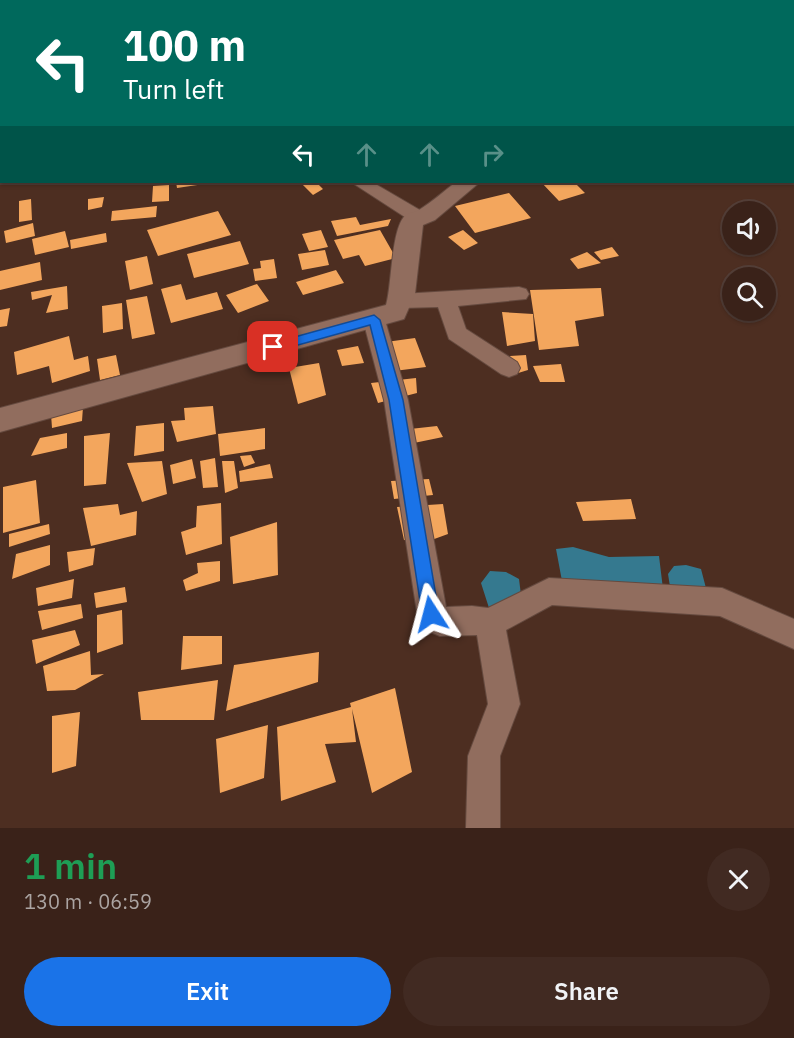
<!DOCTYPE html>
<meta charset="utf-8">
<style>
body{margin:0;font-family:"IBM Plex Sans",sans-serif;background:#412a22;color:#f1f3f6;height:100vh;display:flex;flex-direction:column;font-size:22px;white-space:nowrap}
*{box-sizing:border-box;margin:0}
p{font-size:20px;color:#aba4a2}
.icon{flex:none;width:33px;height:33px;fill:none;stroke:currentColor;stroke-width:2;stroke-linecap:round;stroke-linejoin:round}
.map{position:relative;height:828px;overflow:hidden}
.details{display:flex;flex-direction:column;background:#3a2219;flex:1}
.details>*{flex:none}
.hud{position:absolute;left:0px;top:0px;width:795px;height:183px;box-shadow:0 2px 4px #0004,0 0 0 2px #543f38;background:#00695c;color:#fff;overflow:hidden}
.tools{position:absolute;left:722px;top:201px;display:grid;gap:12px}
.tools a{display:grid;place-items:center;width:54px;height:54px;border-radius:50%;background:#3a2219;box-shadow:0 2px 4px #0004,0 0 0 2px #543f38;font-size:30px}
.pin{position:absolute;display:grid;place-items:center;width:51px;height:51px;color:#fff;margin:-26px;border-radius:12px;box-shadow:0 3px 9px #0006}
.me{position:absolute;width:66px;margin:-33px;rotate:351deg;stroke-linejoin:round;filter:drop-shadow(0 0 4px #0008)}
.turn{display:flex;align-items:center;gap:21px;height:126px;padding:0 24px;font-size:27px}
.turn .icon{width:78px;height:78px;stroke-width:2.5}
.turn b{display:block;font-size:42px;line-height:51px}
.lanes{display:flex;align-items:center;height:57px;padding:0 24px;background:#0003;justify-content:center;gap:30px;direction:ltr}
.lanes .off{opacity:.35}
.round{display:grid;place-items:center;flex:none;width:63px;height:63px;border-radius:32px;background:#412a22}
.overview{display:flex;align-items:center;justify-content:space-between;height:102px;padding:0 24px}
h1{font-size:36px;font-weight:600;line-height:45px;color:#1e9e55}
.cta{display:flex;gap:12px;margin-top:auto;padding:12px 24px}
.cta a{flex:1;height:69px;border-radius:36px;background:#1a73e8;color:#fff;font-size:24px;font-weight:600;line-height:69px;text-align:center}
.cta a+a{background:#412a22;color:#f1f3f6}
.map>svg:first-child{display:block}
</style>
<div class="map">
<svg width="794" height="828" viewBox="0 0 794 828">
<rect width="100%" height="100%" fill="#4d2e21"/>
<path fill="#35798f" d="M573,547L609,557L659,556L663,589L562,581L556,549Z
M686,565L701,569L707,592L671,593L668,574L674,566Z
M490,571L506,572L519,579L521,595L489,608L481,583Z"/>
<path fill="#f3a65d" d="M176,182H211V183L177,188Z
M300,182H316L323,189L313,195Z
M541,182H574L585,193L559,201Z
M169,185V201L152,202L153,186Z
M509,193L531,218L475,233L455,206Z
M104,197L102,207L88,210V199Z
M31,199L32,220L19,222V201Z
M157,206L156,217L111,221L112,211Z
M218,211L231,235L158,256L147,230Z
M356,217L360,225L391,219L388,226L337,236L331,221Z
M33,223L35,236L6,243L4,231Z
M321,230L328,247L309,251L302,234Z
M380,230L396,258L365,266L359,255L343,259L334,240Z
M463,230L478,243L464,250L448,237Z
M65,231L69,247L35,255L32,239Z
M106,233L107,242L71,249L70,240Z
M240,241L249,264L194,278L187,254Z
M612,247L619,256L601,260L594,252Z
M325,250L329,265L302,270L298,254Z
M587,252L601,263L578,269L570,259Z
M147,256L153,284L130,290L125,261Z
M274,259L277,278L255,281L253,269L261,268L260,261Z
M40,262L42,280L0,290V271Z
M336,270L344,283L303,295L296,282Z
M181,284L186,300L217,292L223,309L171,323L161,289Z
M257,284L269,301L238,313L226,295Z
M67,286L68,309L46,313L52,295L32,300L31,292Z
M601,288L604,316L575,321L579,346L539,350L530,290Z
M147,296L155,334L132,339L126,300Z
M122,303L123,329L103,333L102,306Z
M10,308L7,326L0,327V310Z
M502,312L533,314L535,341L507,346Z
M69,336L74,360L88,356L90,371L52,383L49,366L17,375L14,352Z
M415,338L426,367L394,371L386,342Z
M358,346L364,363L342,366L337,350Z
M116,355L120,375L100,380L97,359Z
M526,355L528,370L515,374L510,356Z
M319,363L326,395L298,404L289,368Z
M561,364L565,382H540L533,366Z
M416,378L417,393L378,403L371,383Z
M213,406L216,434L177,442L171,421L185,420L184,408Z
M83,407L82,421L52,428L51,414Z
M164,423V451L134,456L136,426Z
M437,426L443,437L409,444L401,430Z
M265,428V449L220,456L218,434Z
M67,433V448L31,456L40,438Z
M110,433L106,484L84,486V436Z
M251,455L255,463L244,467L240,456Z
M215,458L218,487L203,488L200,461Z
M192,459L196,478L173,484L170,465Z
M162,461L167,494L142,502L127,463Z
M222,461H234L238,488L225,493Z
M270,464L273,478L240,482L239,471Z
M429,479L433,495L394,499L391,481Z
M36,480L40,523L3,533V487Z
M631,499L636,519L583,521L576,502Z
M221,503L222,544L186,555L181,532L196,527L197,506Z
M118,504L120,515L137,511L136,535L91,546L83,508Z
M443,504L448,534L426,542L404,540L397,507Z
M277,522L278,575L233,584L230,537Z
M49,524L50,534L9,547V534Z
M50,545V565L12,579L16,554Z
M95,548L93,565L69,572L67,552Z
M220,561V581L186,591L183,580L198,573L197,563Z
M74,579L72,598L38,606L36,588Z
M125,587L127,602L96,608L94,593Z
M81,604L83,618L42,630L38,611Z
M122,610L123,644L97,653V615Z
M75,630L80,645L36,664L32,640Z
M183,636H222V664L181,670Z
M90,651L91,675L104,674L75,690L47,691L43,666Z
M319,652L318,682L226,711L234,665Z
M218,680L214,720H141L138,692Z
M395,688L412,772L372,793L352,709L356,742L325,744L336,782L281,801L277,727L351,707L350,703Z
M80,712L76,766L52,773V716Z
M268,725L264,778L220,793L216,739Z"/>
<g fill="none" stroke-linecap="round" stroke-linejoin="round">
<g stroke="#654a3f" stroke-width="2">
<path id="minor" d="M102,0H116L102,2Z
M351,182H372L425,213L427,217L425,221H411Z
M519,287L526,289L529,294L526,299L458,306L466,329L517,362L520,368L517,374L509,377L501,374L449,339L438,307L401,308L394,306L390,301L394,296L401,294Z
M374,312L382,315L385,320L408,400L446,607L472,606L488,608L549,578L722,588L794,619V649L720,616L552,605L506,630L520,704L500,756V828H466L468,756L488,704L477,635L440,636L423,629L418,619L384,400L363,320L366,315Z"/>
</g>
<g stroke="#654a3f" stroke-width="2">
<path id="tertiary" d="M726,0H746L725,2Z
M456,182H480L435,220L423,225L415,294L404,319L0,432V408L386,305C392,286 391,226 406,215C409,213 415,212 419,210C432,202 444,191 456,182Z"/>
</g>
<use href="#minor" fill="#916d5e" fill-rule="evenodd"/>
<use href="#tertiary" fill="#916d5e" fill-rule="evenodd"/>
</g>
<path fill="#1a73e8" stroke="#114b97" stroke-width="1.5" d="M374,315L380,320L403,400L439,614L437,620L431,622L425,620L422,614L389,400L370,325L273,352L266,347L273,343Z"/>
</svg>
<div class="tools">
<a><svg class="icon" aria-label="sound" viewBox="0 0 24 24"><path d="M4 9h4l5-4v14l-5-4H4zM17 9q2 3 0 6"/></svg></a>
<a><svg class="icon" aria-label="search" viewBox="0 0 24 24"><circle cx="10" cy="10" r="6"/><path d="M15 15l6 6"/></svg></a>
</div>
<div class="pin" style="left:273px;top:347px;background:#d93025"><svg class="icon" aria-label="arrive" viewBox="0 0 24 24"><path d="M6 21V4h12l-3 4 3 4H6"/></svg></div>
<svg class="me" style="left:431px;top:614px" viewBox="-20 -20 40 40"><path d="M0-17L14 15 0 8-14 15z" fill="#1a73e8" stroke="#fff" stroke-width="4"/></svg>
<div class="hud">
<div class="turn"><svg class="icon" aria-label="left" viewBox="0 0 24 24"><path d="M17 20v-9H6M10 6l-5 5 5 5"/></svg><div><b>100 m</b>Turn left</div></div>
<div class="lanes"><svg class="icon" aria-label="left" viewBox="0 0 24 24"><path d="M17 20v-9H6M10 6l-5 5 5 5"/></svg><svg class="icon off" aria-label="ahead" viewBox="0 0 24 24"><path d="M12 20V5M6 11l6-6 6 6"/></svg><svg class="icon off" aria-label="ahead" viewBox="0 0 24 24"><path d="M12 20V5M6 11l6-6 6 6"/></svg><svg class="icon off" aria-label="right" viewBox="0 0 24 24"><path d="M7 20v-9h11M14 6l5 5-5 5"/></svg></div>
</div>
</div>
<section class="details">
<div class="overview"><div><h1>1 min</h1><p>130 m · 06:59</p></div><a class="round"><svg class="icon" aria-label="close" viewBox="0 0 24 24"><path d="M6 6l12 12M18 6L6 18"/></svg></a></div>
<div class="cta"><a>Exit</a><a>Share</a></div>
</section>
